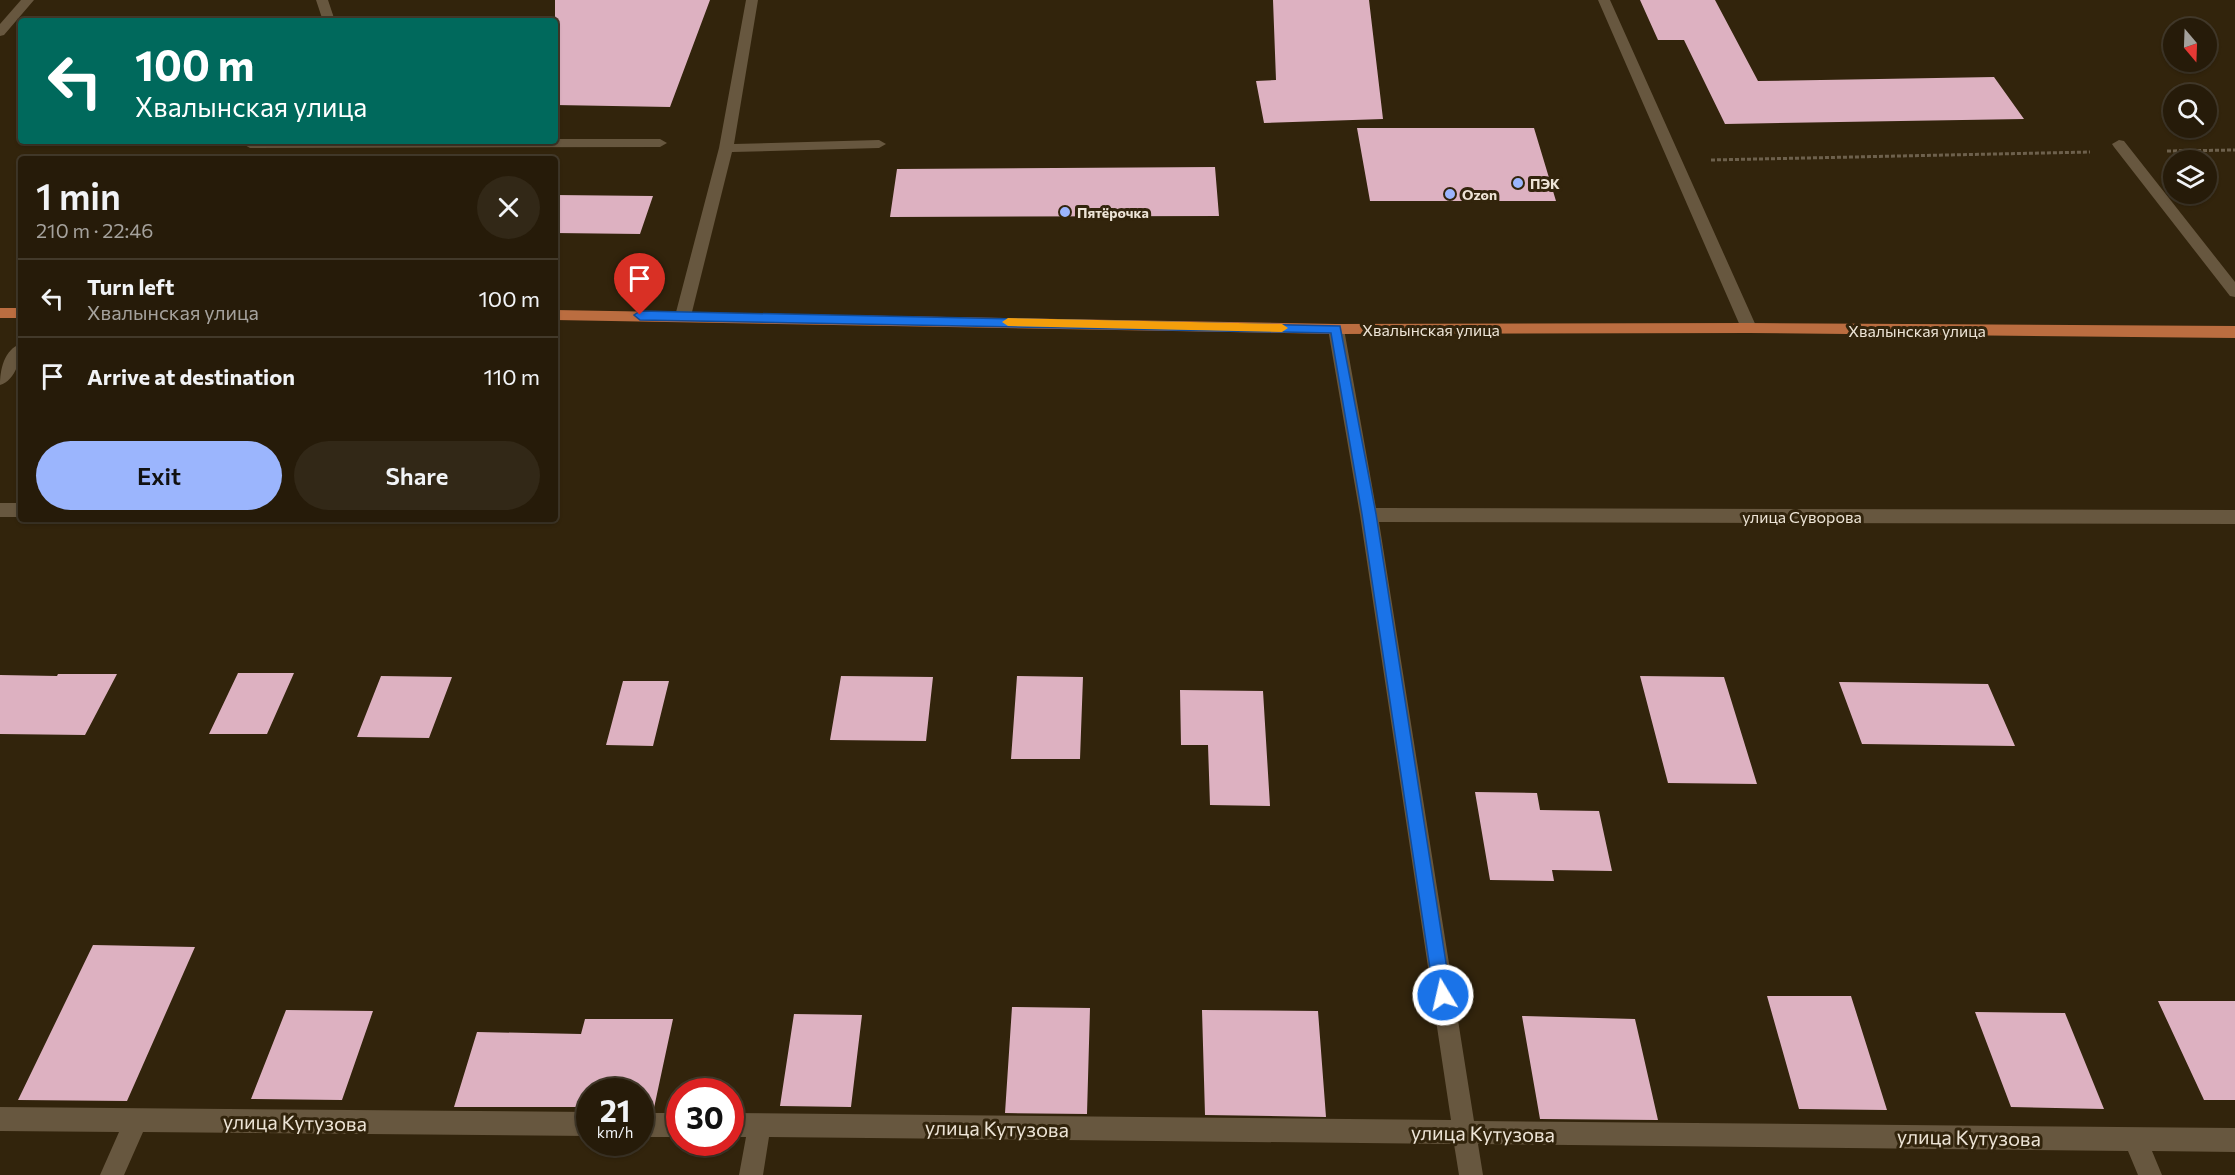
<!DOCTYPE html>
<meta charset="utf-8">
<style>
body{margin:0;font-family:Commissioner,sans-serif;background:#322817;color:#f1f3f6;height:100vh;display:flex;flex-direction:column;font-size:22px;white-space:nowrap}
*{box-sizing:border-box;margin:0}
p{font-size:20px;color:#a4a19c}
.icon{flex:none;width:33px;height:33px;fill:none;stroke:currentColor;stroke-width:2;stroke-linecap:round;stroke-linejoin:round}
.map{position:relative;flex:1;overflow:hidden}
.sheet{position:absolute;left:18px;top:156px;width:540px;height:366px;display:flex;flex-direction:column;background:#261b09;border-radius:6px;box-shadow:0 2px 4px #0004,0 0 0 2px #42392a}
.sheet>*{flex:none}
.banner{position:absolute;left:18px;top:18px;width:540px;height:126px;border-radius:6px;box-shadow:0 2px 4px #0004,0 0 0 2px #42392a;background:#00695c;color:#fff;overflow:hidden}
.needle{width:39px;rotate:161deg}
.buttons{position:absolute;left:2163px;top:18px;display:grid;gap:12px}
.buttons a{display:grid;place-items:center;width:54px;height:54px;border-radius:50%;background:#261b09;box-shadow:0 2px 4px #0004,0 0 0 2px #42392a;font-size:30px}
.speed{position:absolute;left:576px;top:1078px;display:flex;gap:12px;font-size:30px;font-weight:700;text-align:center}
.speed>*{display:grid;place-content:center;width:78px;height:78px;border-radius:50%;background:#261b09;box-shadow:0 2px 4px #0004,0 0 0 2px #42392a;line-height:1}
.speed small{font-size:15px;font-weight:400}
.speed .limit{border:9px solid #d22;background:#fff;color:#111}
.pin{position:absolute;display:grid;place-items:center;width:51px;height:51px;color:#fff;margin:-62px -26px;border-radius:50% 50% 50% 0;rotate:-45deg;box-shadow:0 0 6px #0007}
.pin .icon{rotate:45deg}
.me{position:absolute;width:66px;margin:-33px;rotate:351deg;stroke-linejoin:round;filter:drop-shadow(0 0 4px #0008)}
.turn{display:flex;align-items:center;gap:21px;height:126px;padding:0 18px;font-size:27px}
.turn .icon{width:78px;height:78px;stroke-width:2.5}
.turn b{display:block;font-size:42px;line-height:51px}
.round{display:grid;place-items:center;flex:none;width:63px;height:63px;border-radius:32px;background:#322817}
.overview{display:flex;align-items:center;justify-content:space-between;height:102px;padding:0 18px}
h1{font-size:36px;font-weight:600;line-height:45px}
.cta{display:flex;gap:12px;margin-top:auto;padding:12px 18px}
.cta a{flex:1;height:69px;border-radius:36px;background:#9bb5fd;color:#111;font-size:24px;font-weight:600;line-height:69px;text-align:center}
.cta a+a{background:#322817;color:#f1f3f6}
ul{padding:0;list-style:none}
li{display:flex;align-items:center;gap:18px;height:78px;padding:0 18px;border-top:2px solid #42392a}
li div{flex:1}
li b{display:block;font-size:22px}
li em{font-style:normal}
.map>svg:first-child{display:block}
</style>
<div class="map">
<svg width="2235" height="1175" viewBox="0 0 2235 1175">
<rect width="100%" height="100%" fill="#32240c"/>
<path fill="#ddb1c1" d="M555,0H710L670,107L555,105Z
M1273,0H1369L1383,119L1264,123L1256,81L1276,80Z
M1640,0H1715L1758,81L1994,77L2024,119L1725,124L1684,40H1658Z
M1357,128H1534L1556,201H1370Z
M1215,167L1219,216L890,217L897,169Z
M555,195L653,196L640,234L555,233Z
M238,673H294L267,734H209Z
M58,674H117L85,735L0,734V675L57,676Z
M381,676L452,677L429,738L357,737Z
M841,676L933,677L926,741L830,740Z
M1017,676L1083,677L1080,759H1011Z
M1640,676L1724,677L1757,784L1668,783Z
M623,681H669L653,746L606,745Z
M1839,682L1988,684L2015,746L1862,744Z
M1180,690L1263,691L1270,806L1210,805L1208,745H1181Z
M1475,792L1537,793L1540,810L1599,811L1612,871L1552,870L1554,881L1490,880Z
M93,945L195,947L127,1101L18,1100Z
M1767,996H1851L1887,1110L1799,1109Z
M2158,1001H2235V1100H2204Z
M1012,1007L1090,1008L1087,1114L1005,1113Z
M286,1010L373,1011L342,1100L251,1099Z
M1202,1010L1318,1011L1326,1117L1205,1115Z
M1975,1012L2065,1013L2104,1109L2011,1107Z
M794,1014L862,1015L851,1107L780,1106Z
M1522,1016L1635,1019L1658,1120L1540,1119Z
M585,1019H673L654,1108H640V1092H590V1107H454L477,1032L581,1034Z"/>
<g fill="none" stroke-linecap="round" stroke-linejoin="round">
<path stroke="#6d604c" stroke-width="3" stroke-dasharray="4 2" stroke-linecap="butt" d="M2167,151L2235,150
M1711,160L2090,152"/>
<path fill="#67573f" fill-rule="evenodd" d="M21,0H34L4,35L0,36V24Z
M316,0H328L335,21H323Z
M746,0H758L734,144L879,140L886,144L879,148L732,152L691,316L688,320H678L675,316L719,148Z
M555,139H660L667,143L660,147L250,148L243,144L245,141H555Z
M2119,140L2124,141L2235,282V297L2230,296L2114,147L2112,144Z"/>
<path fill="#67573f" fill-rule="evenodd" d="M1598,0H1610L1757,328L1754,332H1744L1741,328Z
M1336,324L1341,325L1344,329L1376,508L2235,510V524L1379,522L1474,1121L2235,1128V1152L2152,1151L2162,1175H2138L2128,1151L1478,1144L1483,1175H1459L1454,1144L769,1137L763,1175H739L746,1137H730V1113L1451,1120L1360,515L1328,329L1331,325Z
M21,344C21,359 16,380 0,385C0,370 4,349 21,344Z
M0,503H21V517H0Z
M0,1107L590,1112V1136L143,1132L124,1175H100L119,1132L0,1131Z
M640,1113H680V1137H640Z"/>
<path fill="#bb6d40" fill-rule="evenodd" d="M0,308H21V318H0Z
M555,310L1336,324L1749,323L2235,326V338L1749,333L1336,334L555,320Z"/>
</g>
<path fill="#1a73e8" stroke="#114b97" stroke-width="1.5" d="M640,311L1340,326L1376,514L1451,995L1449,1001L1443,1003L1437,1001L1434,995L1362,514L1331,333L640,320L634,315Z"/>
<path fill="#f59e0b" d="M1008,318L1282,324L1288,328L1282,332L1008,326L1002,322Z"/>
<g fill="#9bb5fd" stroke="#32240c" stroke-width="2">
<circle cx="1518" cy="183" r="6"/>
<circle cx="1450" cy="194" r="6"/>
<circle cx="1065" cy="212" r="6"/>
</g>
<g text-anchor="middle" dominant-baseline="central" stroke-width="6" stroke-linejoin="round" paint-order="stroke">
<g font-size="14" font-weight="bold" fill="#ede4d6" stroke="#32240c" text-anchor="start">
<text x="1530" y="183">ПЭК</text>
<text x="1462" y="194">Ozon</text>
<text x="1077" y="212">Пятёрочка</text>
</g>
<g font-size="16" fill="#ede4d6" stroke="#32240c">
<text x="1431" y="329">Хвалынская улица</text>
<text x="1917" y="330">Хвалынская улица</text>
<text x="1802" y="516">улица Суворова</text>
</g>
<g font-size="20" fill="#ede4d6" stroke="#32240c">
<text transform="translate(295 1122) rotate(1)">улица Кутузова</text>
<text transform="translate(997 1128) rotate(1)">улица Кутузова</text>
<text transform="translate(1483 1133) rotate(1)">улица Кутузова</text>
<text transform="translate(1969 1137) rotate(1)">улица Кутузова</text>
</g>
</g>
</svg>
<div class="buttons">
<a><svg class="needle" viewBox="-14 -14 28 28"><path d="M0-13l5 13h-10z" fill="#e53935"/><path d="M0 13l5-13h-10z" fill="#a4a19c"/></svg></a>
<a><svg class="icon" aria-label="search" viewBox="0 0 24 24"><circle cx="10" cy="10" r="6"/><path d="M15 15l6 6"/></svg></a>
<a><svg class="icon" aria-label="layers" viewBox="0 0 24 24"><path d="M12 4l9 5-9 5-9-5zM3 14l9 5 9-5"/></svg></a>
</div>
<div class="speed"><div>21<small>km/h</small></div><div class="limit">30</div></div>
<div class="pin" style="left:640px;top:315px;background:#d93025"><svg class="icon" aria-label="arrive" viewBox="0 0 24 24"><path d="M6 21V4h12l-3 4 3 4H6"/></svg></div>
<svg class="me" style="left:1443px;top:995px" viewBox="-20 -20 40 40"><circle r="17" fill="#1a73e8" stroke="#fff" stroke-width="3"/><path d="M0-11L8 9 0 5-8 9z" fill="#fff"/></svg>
<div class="banner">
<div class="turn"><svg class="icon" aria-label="left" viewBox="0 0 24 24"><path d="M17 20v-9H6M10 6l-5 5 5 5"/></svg><div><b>100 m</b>Хвалынская улица</div></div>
</div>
<section class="sheet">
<div class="overview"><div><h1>1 min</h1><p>210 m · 22:46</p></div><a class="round"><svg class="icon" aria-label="close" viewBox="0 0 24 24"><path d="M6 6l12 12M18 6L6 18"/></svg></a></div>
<ul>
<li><svg class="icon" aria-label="left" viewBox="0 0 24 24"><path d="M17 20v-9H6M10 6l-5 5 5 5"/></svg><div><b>Turn left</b><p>Хвалынская улица</p></div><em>100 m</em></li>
<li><svg class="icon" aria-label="arrive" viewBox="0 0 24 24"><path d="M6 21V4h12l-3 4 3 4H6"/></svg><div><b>Arrive at destination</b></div><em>110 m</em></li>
</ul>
<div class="cta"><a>Exit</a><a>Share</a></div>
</section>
</div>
